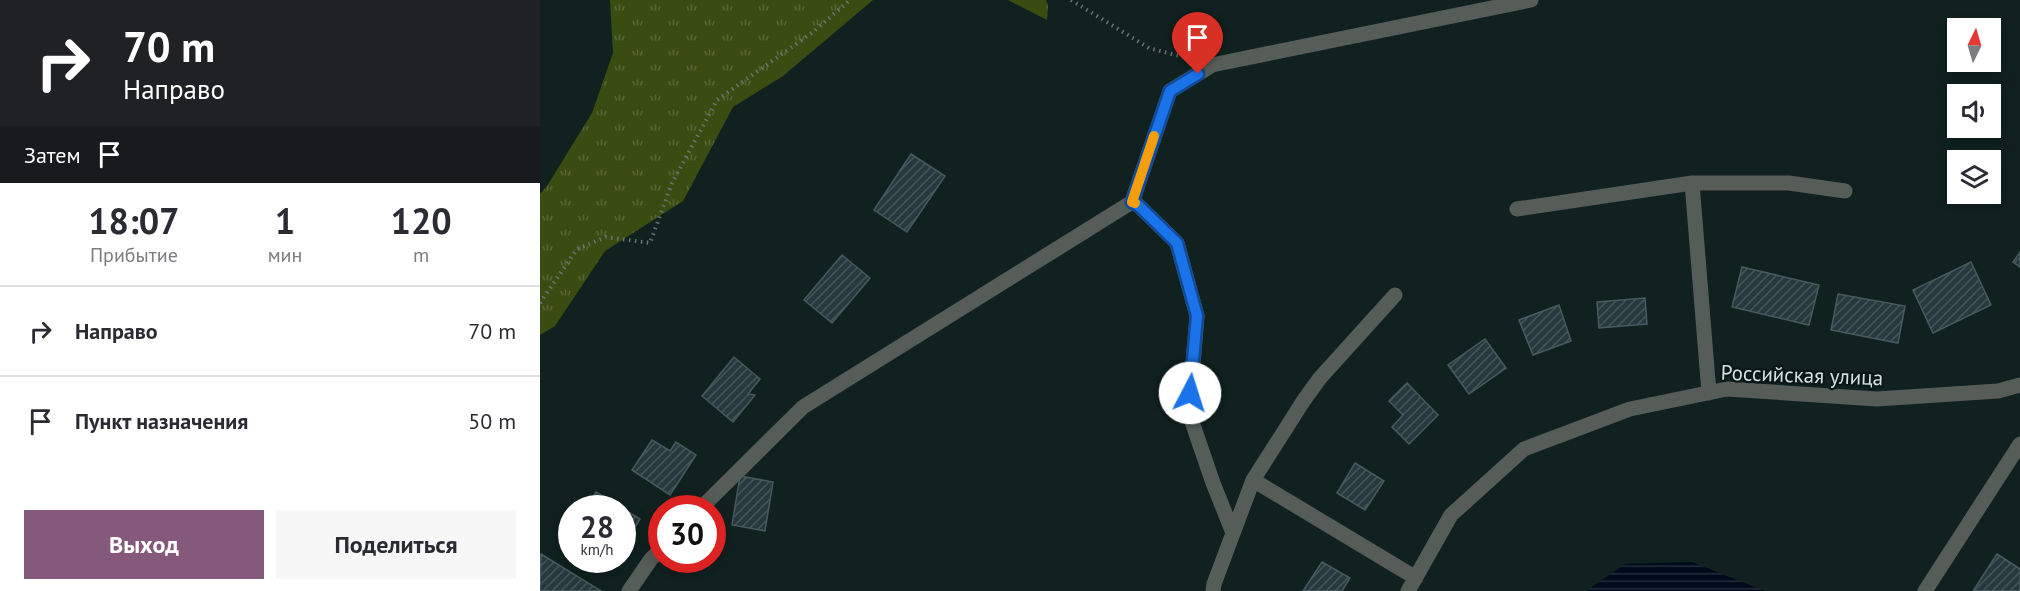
<!DOCTYPE html>
<html lang="ru">
<meta charset="utf-8">
<style>
body{margin:0;font-family:"PT Sans",sans-serif;background:#f7f7f7;color:#2b2b33;height:100vh;display:flex;flex-direction:column;font-size:22px;white-space:nowrap}
*{box-sizing:border-box;margin:0}
p{font-size:20px;color:#7c7c81}
.icon{flex:none;width:33px;height:33px;fill:none;stroke:currentColor;stroke-width:2;stroke-linecap:round;stroke-linejoin:round}
.map{position:relative;flex:1;overflow:hidden}
.details{display:flex;flex-direction:column;background:#fff;width:540px}
.details>*{flex:none}
.guide{background:#202124;color:#fff;overflow:hidden}
.needle{width:39px;rotate:5deg}
.tools{position:absolute;left:1407px;top:18px;display:grid;gap:12px}
.tools a{display:grid;place-items:center;width:54px;height:54px;border-radius:0px;background:#fff;box-shadow:0 3px 15px #0003;font-size:30px}
.speed{position:absolute;left:18px;top:495px;display:flex;gap:12px;font-size:30px;font-weight:700;text-align:center}
.speed>*{display:grid;place-content:center;width:78px;height:78px;border-radius:50%;background:#fff;box-shadow:0 3px 15px #0003;line-height:1}
.speed small{font-size:15px;font-weight:400}
.speed .limit{border:9px solid #d22;background:#fff;color:#111}
.pin{position:absolute;display:grid;place-items:center;width:51px;height:51px;color:#fff;margin:-62px -26px;border-radius:50% 50% 50% 0;rotate:-45deg;box-shadow:0 0 6px #0007}
.pin .icon{rotate:45deg}
.me{position:absolute;width:66px;margin:-33px;rotate:5deg;stroke-linejoin:round;filter:drop-shadow(0 0 4px #0008)}
.turn{display:flex;align-items:center;gap:21px;height:126px;padding:0 24px;font-size:27px}
.turn .icon{width:78px;height:78px;stroke-width:2.5}
.turn b{display:block;font-size:42px;line-height:51px}
.then{display:flex;align-items:center;height:57px;padding:0 24px;background:#0003;gap:12px;font-size:22px}
.eta{display:flex;justify-content:space-evenly;align-items:center;height:102px;text-align:center}
.eta b{font-size:36px;font-weight:600;line-height:42px}
.action{display:flex;gap:12px;margin-top:auto;padding:12px 24px}
.action a{flex:1;height:69px;border-radius:0px;background:#85597c;color:#fff;font-size:24px;font-weight:600;line-height:69px;text-align:center}
.action a+a{background:#f7f7f7;color:#2b2b33}
ul{padding:0;list-style:none}
li{display:flex;align-items:center;gap:18px;height:90px;padding:0 24px;border-top:2px solid #e1e1e2}
li div{flex:1}
li b{display:block;font-size:22px}
li em{font-style:normal}
main{display:flex;flex:1;min-height:0}
.map>svg:first-child{display:block}
</style>
<main>
<section class="details">
<div class="guide">
<div class="turn"><svg class="icon" aria-label="right" viewBox="0 0 24 24"><path d="M7 20v-9h11M14 6l5 5-5 5"/></svg><div><b>70 m</b>Направо</div></div>
<div class="then">Затем<svg class="icon" aria-label="arrive" viewBox="0 0 24 24"><path d="M6 21V4h12l-3 4 3 4H6"/></svg></div>
</div>
<div class="eta">
<div><b>18:07</b><p>Прибытие</p></div>
<div><b>1</b><p>мин</p></div>
<div><b>120</b><p>m</p></div>
</div>
<ul>
<li><svg class="icon" aria-label="right" viewBox="0 0 24 24"><path d="M7 20v-9h11M14 6l5 5-5 5"/></svg><div><b>Направо</b></div><em>70 m</em></li>
<li><svg class="icon" aria-label="arrive" viewBox="0 0 24 24"><path d="M6 21V4h12l-3 4 3 4H6"/></svg><div><b>Пункт назначения</b></div><em>50 m</em></li>
</ul>
<div class="action"><a>Выход</a><a>Поделиться</a></div>
</section>
<div class="map">
<svg width="1480" height="591" viewBox="0 0 1480 591">
<defs>
<pattern id="grass-tufts" width="24" height="20" patternUnits="userSpaceOnUse" patternTransform="scale(1.5)"><rect width="24" height="20" fill="#3b4c12"/><path d="M3 7l-1-3M5 7V3M7 7l1-3M15 17l-1-3M17 17v-4M19 17l1-3" fill="none" stroke="#566634"/></pattern>
<pattern id="water-rules" width="6" height="5" patternUnits="userSpaceOnUse" patternTransform="scale(1.5)"><rect width="6" height="5" fill="#000a1a"/><path d="M0 2.5h6" fill="none" stroke="#242d3b"/></pattern>
<pattern id="building-hatch" width="6" height="6" patternUnits="userSpaceOnUse" patternTransform="scale(1.5)"><rect width="6" height="6" fill="#28393e"/><path d="M-1 1l2-2M0 6l6-6M5 7l2-2" fill="none" stroke="#465559"/></pattern>
</defs>
<rect width="100%" height="100%" fill="#10211f"/>
<path fill="url(#grass-tufts)" d="M70,0H333L243,76L193,107L143,201L65,251L15,326L0,335V194L7,186L52,113L73,53Z
M468,0H506L508,5L507,20Z"/>
<path fill="url(#water-rules)" d="M1152,562L1225,591H1046L1085,564Z"/>
<path fill="url(#building-hatch)" stroke="#485a5f" stroke-width="1.5" d="M371,154L405,176L367,232L334,210Z
M1480,252V267L1473,262Z
M302,255L330,278L292,323L264,300Z
M1431,262L1451,305L1393,333L1373,290Z
M1202,267L1279,285L1269,325L1192,307Z
M1298,294L1365,306L1358,343L1291,330Z
M1105,298L1107,324L1059,328L1057,302Z
M1019,305L1031,341L993,355L979,320Z
M945,339L966,368L929,394L908,365Z
M194,357L220,379L208,394L215,395L193,422L162,396Z
M867,383L898,415L869,444L852,427L863,415L849,401Z
M112,440L130,451L136,442L156,455L130,495L92,470Z
M815,463L844,481L825,510L797,493Z
M200,476L233,482L225,531L192,525Z
M56,492L100,519L87,540L92,543L82,559V508H46Z
M1,554L61,591H0Z
M1457,554L1480,569V591H1433Z
M69,560H82L79,565Z
M782,562L810,578L802,591H763Z"/>
<g fill="none" stroke-linecap="round" stroke-linejoin="round">
<path stroke="#677674" stroke-width="4" stroke-dasharray="1.5 4.5" stroke-linecap="butt" d="M531,0L609,48L647,58
M0,303L37,249L66,237L110,243L132,183L177,100L273,32L310,0"/>
<path stroke="#565c58" stroke-width="15" d="M1152,183L1169,393
M592,202L598,205L637,243L657,316L649,413L673,483L693,533
M977,209L1152,183H1249L1305,191
M713,480L876,578
M161,508L263,407L592,202L630,91L672,65L991,0
M89,591L111,559L122,548
M673,591L674,584L713,480L764,400L780,378L855,295
M868,591L911,515L984,449L1090,409L1187,389L1337,399L1458,391L1480,385
M1385,591L1480,444"/>
</g>
<g fill="none" stroke-linecap="round" stroke-linejoin="round">
<g stroke="#114b97" stroke-width="15">
<path id="route" d="M650,393L657,316L637,243L598,205L592,202L630,91L658,74"/>
</g>
<use href="#route" stroke="#1a73e8" stroke-width="10"/>
<path stroke="#f59e0b" stroke-width="10" d="M595,203L592,202L614,136"/>
</g>
<g text-anchor="middle" dominant-baseline="central" stroke-width="4.5" stroke-linejoin="round" paint-order="stroke">
<g font-size="21" fill="#d5e0de" stroke="#071816">
<text transform="translate(1262 375) rotate(2)">Российская улица</text>
</g>
</g>
</svg>
<div class="tools">
<a><svg class="needle" viewBox="-14 -14 28 28"><path d="M0-13l5 13h-10z" fill="#e53935"/><path d="M0 13l5-13h-10z" fill="#7c7c81"/></svg></a>
<a><svg class="icon" aria-label="sound" viewBox="0 0 24 24"><path d="M4 9h4l5-4v14l-5-4H4zM17 9q2 3 0 6"/></svg></a>
<a><svg class="icon" aria-label="layers" viewBox="0 0 24 24"><path d="M12 4l9 5-9 5-9-5zM3 14l9 5 9-5"/></svg></a>
</div>
<div class="speed"><div>28<small>km/h</small></div><div class="limit">30</div></div>
<div class="pin" style="left:658px;top:74px;background:#d93025"><svg class="icon" aria-label="arrive" viewBox="0 0 24 24"><path d="M6 21V4h12l-3 4 3 4H6"/></svg></div>
<svg class="me" style="left:650px;top:393px" viewBox="-20 -20 40 40"><circle r="19" fill="#fff"/><path d="M0-13L10 11 0 6-10 11z" fill="#1a73e8"/></svg>
</div>
</main>
